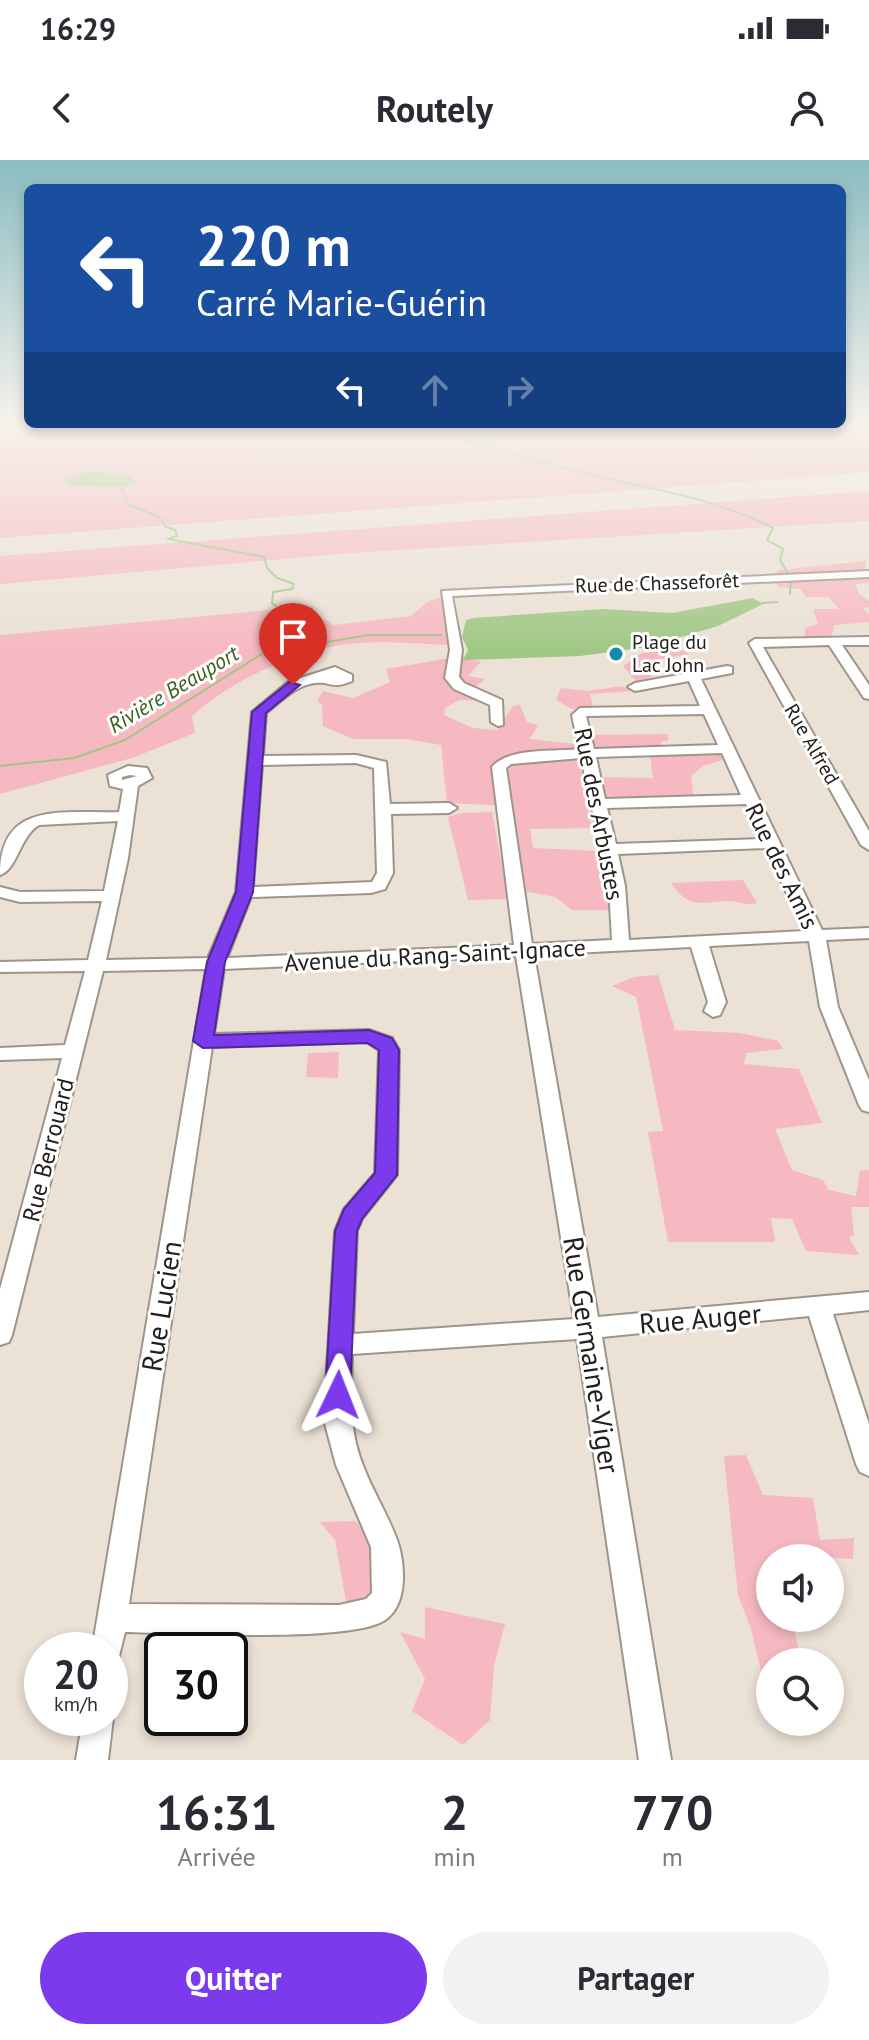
<!DOCTYPE html>
<html lang="fr">
<meta charset="utf-8">
<style>
body{margin:0;font-family:"PT Sans",sans-serif;background:#f2f2f3;color:#2b2b33;height:100vh;display:flex;flex-direction:column;font-size:30px;white-space:nowrap}
*{box-sizing:border-box;margin:0}
p{font-size:26px;color:#7c7c81}
.icon{flex:none;width:44px;height:44px;fill:none;stroke:currentColor;stroke-width:2;stroke-linecap:round;stroke-linejoin:round}
.map{position:relative;height:1600px;overflow:hidden}
.details{display:flex;flex-direction:column;background:#fff;flex:1}
.details>*{flex:none}
.guide{position:absolute;left:24px;top:24px;width:822px;height:244px;border-radius:12px;box-shadow:0 4px 12px #0003;background:#1a4fa0;color:#fff;overflow:hidden}
.fabs{position:absolute;left:756px;top:1384px;display:grid;gap:16px}
.fabs a{display:grid;place-items:center;width:88px;height:88px;border-radius:50%;background:#fff;box-shadow:0 4px 12px #0003;font-size:40px}
.speed{position:absolute;left:24px;top:1472px;display:flex;gap:16px;font-size:40px;font-weight:700;text-align:center}
.speed>*{display:grid;place-content:center;width:104px;height:104px;border-radius:50%;background:#fff;box-shadow:0 4px 12px #0003;line-height:1}
.speed small{font-size:20px;font-weight:400}
.speed .limit{border:4px solid #111;border-radius:12px;background:#fff;color:#111}
.pin{position:absolute;display:grid;place-items:center;width:68px;height:68px;color:#fff;margin:-82px -34px;border-radius:50% 50% 50% 0;rotate:-45deg;box-shadow:0 0 8px #0007}
.pin .icon{rotate:45deg}
.me{position:absolute;width:88px;margin:-44px;rotate:2deg;stroke-linejoin:round;filter:drop-shadow(0 0 6px #0008)}
.turn{display:flex;align-items:center;gap:28px;height:168px;padding:0 40px;font-size:36px}
.turn .icon{width:104px;height:104px;stroke-width:2.5}
.turn b{display:block;font-size:56px;line-height:68px}
.lanes{display:flex;align-items:center;height:76px;padding:0 40px;background:#0003;justify-content:center;gap:40px;direction:ltr}
.lanes .off{opacity:.35}
.eta{display:flex;justify-content:space-evenly;align-items:center;height:136px;text-align:center}
.eta b{font-size:48px;font-weight:600;line-height:56px}
.primary-button{display:flex;gap:16px;margin-top:auto;padding:16px 40px}
.primary-button a{flex:1;height:92px;border-radius:48px;background:#7c3aed;color:#fff;font-size:32px;font-weight:600;line-height:92px;text-align:center}
.primary-button a+a{background:#f2f2f3;color:#2b2b33}
.status{display:flex;justify-content:space-between;align-items:center;height:56px;padding:0 40px;background:#fff;direction:ltr}
.status svg{height:22px;fill:currentColor}
header{display:flex;justify-content:space-between;align-items:center;height:104px;padding:0 40px;background:#fff;font-size:36px;font-weight:600}
.map>svg:first-child{display:block}
</style>
<div class="status"><b>16:29</b><svg viewBox="0 0 49 12"><path d="M0 12V9h3v3zM5 12V6h3v6zM10 12V3h3v9zM15 12V0h3v12zM26 1h20v11H26zM47 4h2v5h-2z"/></svg></div>
<header><svg class="icon" aria-label="back" viewBox="0 0 24 24"><path d="M15 5l-7 7 7 7"/></svg>Routely<svg class="icon" aria-label="person" viewBox="0 0 24 24"><circle cx="12" cy="8" r="4"/><path d="M4 21q1-7 8-7t8 7"/></svg></header>
<div class="map">
<svg width="869" height="1600" viewBox="0 0 869 1600">
<rect width="100%" height="100%" fill="#ebe1d5"/>
<path fill="#f6b9c1" d="M0,267H869V312L0,378Z
M869,331V361L351,393L0,424V396Z
M866,401L865,409L775,416L778,410Z
M869,419V423L856,424L858,433L869,441V447L863,448L869,454V462L834,465L831,480L805,477V468L818,464L813,449H839L828,437H806L800,429L779,427L774,420Z
M443,436L451,485C413,484 372,479 334,486C286,496 228,523 192,556L195,573L132,598L0,634V475L313,446L316,461L326,460L334,465L411,456L427,442Z
M677,488L690,494L660,499L646,507L652,517L636,521L623,506L642,493Z
M461,496L481,502L468,516L485,519L474,528L485,541L459,540L445,548L444,555L473,568L497,570L513,546L520,545L527,562L538,565L530,579L576,584L592,668L530,669L533,688L597,691L611,750H572L555,737L519,730L504,650L493,645L447,643L441,585L405,579H353L323,566L322,545L317,541L323,531L353,538L390,522L386,509Z
M622,526L630,531L590,534L594,550L572,549L556,540L561,528L588,531Z
M667,574L669,580L660,582L668,591L591,593L583,575Z
M718,594L723,597L722,600L703,606L691,616L694,640L600,645L593,617L653,618L650,595Z
M492,652L508,739L468,740L448,657L461,653Z
M743,720L757,743C747,745 746,744 737,742C710,737 693,756 671,723Z
M658,815L675,870L740,873L778,881L783,889L746,893L744,904L799,909L822,963L775,969L792,1010L823,1020L829,1030L856,1036L860,1011L869,1010V1047H851L854,1075L849,1078L859,1095L806,1091L792,1059L771,1058L775,1082H668L648,972L663,971L636,837L612,826L634,817Z
M339,892L338,918L306,917L308,893Z
M746,1295L763,1335L813,1338L820,1380L854,1378L853,1399L780,1395V1398H770V1458H792L801,1502H770V1527H765L751,1469L738,1435L724,1296Z
M355,1361L372,1378L382,1439L346,1441L335,1380L320,1362Z
M425,1447L505,1464L494,1506L490,1560L463,1585L412,1551L425,1519L400,1472L425,1479Z"/>
<path fill="#a0c784" d="M84,312L125,313L138,323L121,327L70,326L65,321Z
M753,438L763,444L718,466L647,487L580,496L463,500L468,490L462,477L466,460L473,458L603,449L672,453Z"/>
<g fill="none" stroke-linecap="round" stroke-linejoin="round">
<path stroke="#a0c784" stroke-width="2" d="M424,267C481,285 538,302 596,316C657,330 717,339 773,368L767,380L783,389L780,400L789,415
M121,327L129,345L158,356L166,367L175,370L177,376L168,379L264,397L267,407
M268,409L277,418L294,424L292,429L273,432L272,443L276,446
M790,434L791,419
M762,443L777,442
M267,492L369,475H441
M0,606L74,598L125,580L265,492L282,477L283,464L276,451"/>
<g stroke="#9e958a" stroke-width="4">
<path id="minor" d="M869,411V417L452,436L462,490L459,517L464,523L502,540L503,565L498,566L491,562L490,545L454,529L445,518L450,490L442,431Z
M869,477V485H842L869,525V539L864,538L829,485L763,487L869,671V690L861,685L749,483L755,479Z
M727,506L732,507V513L701,519L822,770L869,768V778L826,780L838,847L869,920V952L862,950L859,945L820,847L809,781L709,786L726,842L720,855L713,857L704,851L708,842L691,787L534,795L598,1157L869,1132V1150L833,1154L869,1264V1316L860,1312L856,1304L809,1156L602,1177L671,1600H639L577,1179L352,1194C351,1234 348,1270 364,1308C374,1334 391,1360 399,1386C405,1409 407,1445 385,1460C352,1483 174,1473 125,1472L118,1500L110,1504V1490H92L206,809L103,811L12,1175L9,1182L0,1185V1129L62,898L0,900V888L65,885L85,811L0,812V802L88,800L102,741L20,742L0,737V727L20,732L104,731L118,661L39,665C20,676 17,710 0,715C0,639 64,654 119,652L123,629L110,626L108,615L128,606L147,608L152,618L138,626L128,698L106,800L208,798L236,732L252,552L288,522L335,507L352,515V521C331,530 332,521 315,523C296,525 280,542 266,553L263,596L356,595L386,602L390,644L449,643L457,648L449,653L391,654L393,713L385,729L371,733L251,737L227,798L514,785L492,607C509,587 554,592 579,589L572,555L580,548L700,546L689,521L635,531L628,527L635,523ZM704,554L718,585L594,589L586,556ZM722,593L741,635L605,639L596,597ZM581,598L609,726L612,780L532,784L506,608L511,604ZM356,603L374,608L377,713L372,722L253,727L262,605ZM130,615L137,616L122,620V617ZM746,644L762,679L616,684L607,648ZM766,688L804,771L629,780L625,726L618,694ZM516,796L574,1159L353,1174L357,1071L362,1059L397,1015L399,890L392,878L369,870L214,874L224,809ZM367,882L379,890L375,1013L344,1049L335,1071L324,1260L336,1305L371,1387L372,1433L366,1439L339,1445L129,1444L212,887Z
M110,1550L113,1558L108,1600H76L83,1558H110Z"/>
</g>
<use href="#minor" fill="#fff" fill-rule="evenodd"/>
</g>
<linearGradient id="sky" x2="0" y2="1"><stop stop-color="#8bbcc0"/><stop offset="0.54" stop-color="#f6f2ec"/><stop offset="1" stop-color="#f6f2ec" stop-opacity="0"/></linearGradient>
<rect width="869" height="491" fill="url(#sky)"/>
<path fill="#7c3aed" stroke="#51269a" stroke-width="2" d="M289,522L300,525L266,553L253,732L225,802L214,875L369,870L392,878L399,890L397,1015L362,1059L357,1071L350,1235L347,1243L338,1246L329,1243L325,1235L335,1071L344,1049L375,1013L379,890L367,883L203,888L193,881L207,802L236,732L252,552Z"/>
<circle fill="#108aad" stroke="#fff" stroke-width="3" cx="616" cy="494" r="8"/>
<g text-anchor="middle" dominant-baseline="central" stroke-width="6" stroke-linejoin="round" paint-order="stroke">
<g font-size="20" fill="#23201b" stroke="#fff">
<text transform="translate(657 423) rotate(-2)">Rue de Chasseforêt</text>
<text transform="translate(812 584) rotate(60)">Rue Alfred</text>
</g>
<g font-size="20" fill="#23201b" stroke="#fff" text-anchor="start">
<text x="632" y="482">Plage du<tspan x="632" dy="23">Lac John</tspan></text>
</g>
<g font-size="22" font-style="italic" fill="#3b5f1c" stroke="#fff">
<text transform="translate(173 529) rotate(-31)">Rivière Beauport</text>
</g>
<g font-size="24" fill="#23201b" stroke="#fff">
<text transform="translate(599 654) rotate(79)">Rue des Arbustes</text>
<text transform="translate(782 706) rotate(64)">Rue des Amis</text>
<text transform="translate(435 795) rotate(-3)">Avenue du Rang-Saint-Ignace</text>
<text transform="translate(48 990) rotate(-76)">Rue Berrouard</text>
</g>
<g font-size="28" fill="#23201b" stroke="#fff">
<text transform="translate(161 1146) rotate(-81)">Rue Lucien</text>
<text transform="translate(700 1158) rotate(-5)">Rue Auger</text>
<text transform="translate(592 1195) rotate(81)">Rue Germaine-Viger</text>
</g>
</g>
</svg>
<div class="fabs">
<a><svg class="icon" aria-label="sound" viewBox="0 0 24 24"><path d="M4 9h4l5-4v14l-5-4H4zM17 9q2 3 0 6"/></svg></a>
<a><svg class="icon" aria-label="search" viewBox="0 0 24 24"><circle cx="10" cy="10" r="6"/><path d="M15 15l6 6"/></svg></a>
</div>
<div class="speed"><div>20<small>km/h</small></div><div class="limit">30</div></div>
<div class="pin" style="left:293px;top:525px;background:#d93025"><svg class="icon" aria-label="arrive" viewBox="0 0 24 24"><path d="M6 21V4h12l-3 4 3 4H6"/></svg></div>
<svg class="me" style="left:338px;top:1235px" viewBox="-20 -20 40 40"><path d="M0-17L14 15 0 8-14 15z" fill="#7c3aed" stroke="#fff" stroke-width="4"/></svg>
<div class="guide">
<div class="turn"><svg class="icon" aria-label="left" viewBox="0 0 24 24"><path d="M17 20v-9H6M10 6l-5 5 5 5"/></svg><div><b>220 m</b>Carré Marie-Guérin</div></div>
<div class="lanes"><svg class="icon" aria-label="left" viewBox="0 0 24 24"><path d="M17 20v-9H6M10 6l-5 5 5 5"/></svg><svg class="icon off" aria-label="ahead" viewBox="0 0 24 24"><path d="M12 20V5M6 11l6-6 6 6"/></svg><svg class="icon off" aria-label="right" viewBox="0 0 24 24"><path d="M7 20v-9h11M14 6l5 5-5 5"/></svg></div>
</div>
</div>
<section class="details">
<div class="eta">
<div><b>16:31</b><p>Arrivée</p></div>
<div><b>2</b><p>min</p></div>
<div><b>770</b><p>m</p></div>
</div>
<div class="primary-button"><a>Quitter</a><a>Partager</a></div>
</section>
